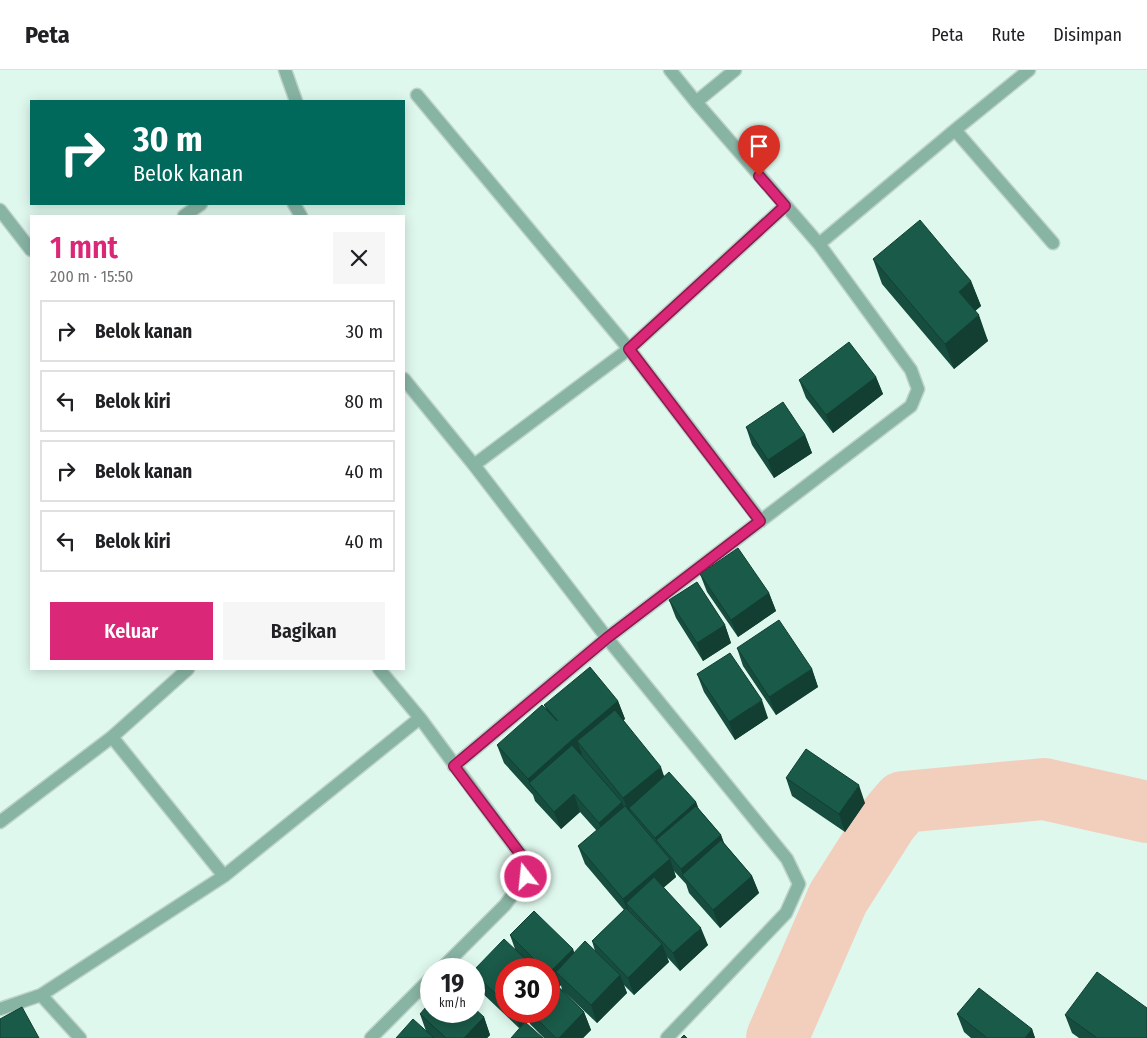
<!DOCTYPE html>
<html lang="id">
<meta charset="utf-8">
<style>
body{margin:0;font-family:"Fira Sans Condensed",sans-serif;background:#f6f6f6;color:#202124;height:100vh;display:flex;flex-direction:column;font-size:19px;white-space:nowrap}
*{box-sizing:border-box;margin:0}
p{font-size:16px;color:#757577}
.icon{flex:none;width:28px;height:28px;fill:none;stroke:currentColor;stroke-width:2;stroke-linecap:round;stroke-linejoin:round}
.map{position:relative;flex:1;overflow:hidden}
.side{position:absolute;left:30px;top:145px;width:375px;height:455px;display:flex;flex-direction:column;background:#fff;border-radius:0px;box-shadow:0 2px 12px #0003}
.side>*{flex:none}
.top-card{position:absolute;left:30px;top:30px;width:375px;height:105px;border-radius:0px;box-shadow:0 2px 12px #0003;background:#00695c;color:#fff;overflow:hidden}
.speed{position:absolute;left:420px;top:888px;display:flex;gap:10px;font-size:25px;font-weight:700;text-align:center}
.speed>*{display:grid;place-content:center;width:65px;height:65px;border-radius:50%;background:#fff;box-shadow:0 2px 12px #0003;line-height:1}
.speed small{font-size:12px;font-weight:400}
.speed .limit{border:8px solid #d22;background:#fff;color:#111}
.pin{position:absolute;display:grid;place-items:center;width:42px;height:42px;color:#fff;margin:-51px -21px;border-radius:50% 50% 50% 0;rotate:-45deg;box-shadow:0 0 5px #0007}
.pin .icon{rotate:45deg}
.me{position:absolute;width:55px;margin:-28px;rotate:344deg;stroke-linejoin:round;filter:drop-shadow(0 0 4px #0008)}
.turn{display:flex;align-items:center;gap:18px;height:105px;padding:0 20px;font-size:22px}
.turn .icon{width:65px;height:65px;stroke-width:2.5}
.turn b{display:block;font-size:35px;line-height:42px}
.round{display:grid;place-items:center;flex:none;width:52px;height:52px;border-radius:0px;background:#f6f6f6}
.overview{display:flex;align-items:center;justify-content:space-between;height:85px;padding:0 20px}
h1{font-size:30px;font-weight:600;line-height:38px;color:#db2777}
.primary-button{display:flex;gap:10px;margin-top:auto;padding:10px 20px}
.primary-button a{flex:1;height:58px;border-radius:0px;background:#db2777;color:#fff;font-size:20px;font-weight:600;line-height:58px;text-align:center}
.primary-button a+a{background:#f6f6f6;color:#202124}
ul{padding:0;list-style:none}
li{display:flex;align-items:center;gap:15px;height:62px;margin:0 10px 8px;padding:0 10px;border:2px solid #e0e0e0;border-radius:0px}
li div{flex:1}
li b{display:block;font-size:19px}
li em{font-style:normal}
header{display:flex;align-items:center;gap:30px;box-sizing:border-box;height:70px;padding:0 25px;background:#fff;border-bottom:1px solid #e0e0e0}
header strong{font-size:24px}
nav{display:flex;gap:28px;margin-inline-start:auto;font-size:18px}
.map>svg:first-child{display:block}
</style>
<header>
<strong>Peta</strong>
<nav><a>Peta</a><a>Rute</a><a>Disimpan</a></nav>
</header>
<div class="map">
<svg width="1147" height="968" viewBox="0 0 1147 968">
<rect width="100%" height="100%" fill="#dff8ee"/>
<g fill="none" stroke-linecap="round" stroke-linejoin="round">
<path stroke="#f2cebd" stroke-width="62" d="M777,968L838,828L887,751L903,732L1044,719L1147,742"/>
<g stroke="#bdd3ca" stroke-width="15">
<path id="minor" d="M285,0L296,31
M417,25L629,279L761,451
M696,32L735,0
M955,60L1053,173
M294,134L301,146
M0,140L31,180
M184,146L201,134
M819,174L955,60L1029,0
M404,309L474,395L607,568L454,696
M474,395L629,279L785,136
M379,599L420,648L521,785L526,807L505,835L441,899
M112,667L224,806
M0,752L112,667L188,599
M0,939L41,925
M80,968L41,925L224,806L420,648
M371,968L431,908
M667,968L786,843L799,814L787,789L607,568L911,336L918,319L911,300L819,174L696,32L670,0"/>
</g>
<use href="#minor" stroke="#88b4a4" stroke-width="12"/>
</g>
<path fill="#164d3e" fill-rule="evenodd" d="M873,189L971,211L981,236L975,241L988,271L954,299L882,214Z
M876,307L883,324L833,363L806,328L799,310Z
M746,357L805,365L812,383L774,408L752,375Z
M700,504L769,523L776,541L738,567L707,522Z
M669,530L725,555L731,573L703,591L676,548Z
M737,578L812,599L818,617L776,645L743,596Z
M697,604L768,648L735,670L704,622Z
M618,631L625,649L623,650L664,706L696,732L698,738L721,765L724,773L752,806L759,823L720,858L689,823L686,814L674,801L676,807L663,818L708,875L680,901L667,887L669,892L634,925L624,915L627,923L597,953L562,920L561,915L559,917L584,942L591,960L583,968H544L530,954L528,950L519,958L479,920L474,906V900L515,879L510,865L573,879L574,883L595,881L592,871L624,840L585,794L578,776L597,761L580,742L561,759L535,731L533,725L504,693L497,675L546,639L544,635ZM506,899H549V941H506Z
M786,708L865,733L845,762L792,726Z
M420,944L484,947L490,965L487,968H396L426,961Z
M957,944L1032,959L1035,968H971L964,962Z
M1065,945L1147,968H1079L1072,963Z"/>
<path fill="#123f32" d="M971,211L981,236L968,247L959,222Z
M979,245L988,271L954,299L945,274Z
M876,307L883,324L833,363L826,345Z
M805,365L812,383L774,408L768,390Z
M769,523L776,541L738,567L731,550Z
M725,555L731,573L703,591L697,573Z
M812,599L818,617L776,645L769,627Z
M762,630L768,648L735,670L729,652Z
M618,631L625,649L586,681L577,671L582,684L538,724L530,715L528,709L573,669Z
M661,697L667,715L629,738L631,744L630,746L623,728Z
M859,715L865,733L845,762L839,744Z
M574,724L580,742L561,759L554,742Z
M622,732L628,750L605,771L599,753Z
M696,732L703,750L656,770L662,786L655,768Z
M721,765L727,782L684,807L681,799Z
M670,789L676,807L635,842L626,833L631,846L630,847L623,829Z
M752,806L759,823L720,858L713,840Z
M701,858L708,875L680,901L673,883Z
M662,874L669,892L634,925L628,908Z
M573,879L579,897L556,902L561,915L555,921L549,903Z
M620,905L627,923L597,953L591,935Z
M514,941H525L528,950L520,959Z
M584,942L591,960L583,968H559Z
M484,947L490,965L487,968H464Z
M1032,959L1035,968H1025Z"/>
<path fill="#1a5a48" stroke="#123f32" d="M920,150L971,211L959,222L979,245L945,274L873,189Z
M849,272L876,307L826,345L799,310Z
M783,332L805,365L768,390L746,357Z
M738,478L769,523L731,550L700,504Z
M697,512L725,555L697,573L669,530Z
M779,550L812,599L769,627L737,578Z
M730,583L762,630L729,652L697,604Z
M590,597L618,631L573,669L528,709L497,675L542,635L557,651V650L544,635Z
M615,640L661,697L623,728L577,671Z
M572,675L622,732L599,753L574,724L554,742L529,713Z
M806,679L859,715L839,744L786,708Z
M669,702L696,732L655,768L629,738Z
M625,736L670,789L623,829L578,776Z
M696,736L721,765L681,799L656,770Z
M721,770L752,806L713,840L682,805Z
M654,807L701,858L673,883L626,833Z
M626,838L662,874L628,908L592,871Z
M534,841L573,879L549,903V899H544L510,865Z
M504,869L536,899H506V934L474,903V900Z
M585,871L620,905L591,935L556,902Z
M1097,902L1147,938V968H1097L1065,945Z
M550,909L584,942L559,968H556L529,941H549V910Z
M979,918L1032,959L1025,968H987L957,944Z
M431,931V941H474V938L484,947L464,968H446L420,944Z
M22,937L39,968H0V949Z
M413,949L434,968H396Z
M525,952L543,968H511Z
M684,965L687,968H681Z"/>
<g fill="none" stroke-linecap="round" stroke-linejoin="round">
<g stroke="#8e194d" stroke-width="12">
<path id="route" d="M526,807L521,785L454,696L607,568L760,451L629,279L785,136L759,106"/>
</g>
<use href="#route" stroke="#db2777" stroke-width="9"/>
</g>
</svg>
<div class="speed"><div>19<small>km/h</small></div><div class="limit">30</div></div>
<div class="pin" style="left:759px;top:106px;background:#d93025"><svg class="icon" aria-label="arrive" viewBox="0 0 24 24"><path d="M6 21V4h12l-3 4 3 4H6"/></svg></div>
<svg class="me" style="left:526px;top:807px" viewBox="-20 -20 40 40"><circle r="17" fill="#db2777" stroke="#fff" stroke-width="3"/><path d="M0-11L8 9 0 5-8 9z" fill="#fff"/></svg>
<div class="top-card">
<div class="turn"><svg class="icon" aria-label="right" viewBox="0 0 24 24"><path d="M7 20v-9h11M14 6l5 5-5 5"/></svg><div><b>30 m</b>Belok kanan</div></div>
</div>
<section class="side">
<div class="overview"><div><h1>1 mnt</h1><p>200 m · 15:50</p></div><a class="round"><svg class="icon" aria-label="close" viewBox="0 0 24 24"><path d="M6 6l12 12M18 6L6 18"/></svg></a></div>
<ul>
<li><svg class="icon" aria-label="right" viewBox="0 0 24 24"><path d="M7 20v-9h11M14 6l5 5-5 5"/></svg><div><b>Belok kanan</b></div><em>30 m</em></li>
<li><svg class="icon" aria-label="left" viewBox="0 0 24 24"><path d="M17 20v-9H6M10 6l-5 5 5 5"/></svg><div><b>Belok kiri</b></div><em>80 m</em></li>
<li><svg class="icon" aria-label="right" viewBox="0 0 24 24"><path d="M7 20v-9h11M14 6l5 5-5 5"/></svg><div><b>Belok kanan</b></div><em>40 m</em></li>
<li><svg class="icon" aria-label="left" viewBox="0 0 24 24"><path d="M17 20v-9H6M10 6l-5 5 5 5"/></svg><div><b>Belok kiri</b></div><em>40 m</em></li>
</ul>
<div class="primary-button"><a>Keluar</a><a>Bagikan</a></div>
</section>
</div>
